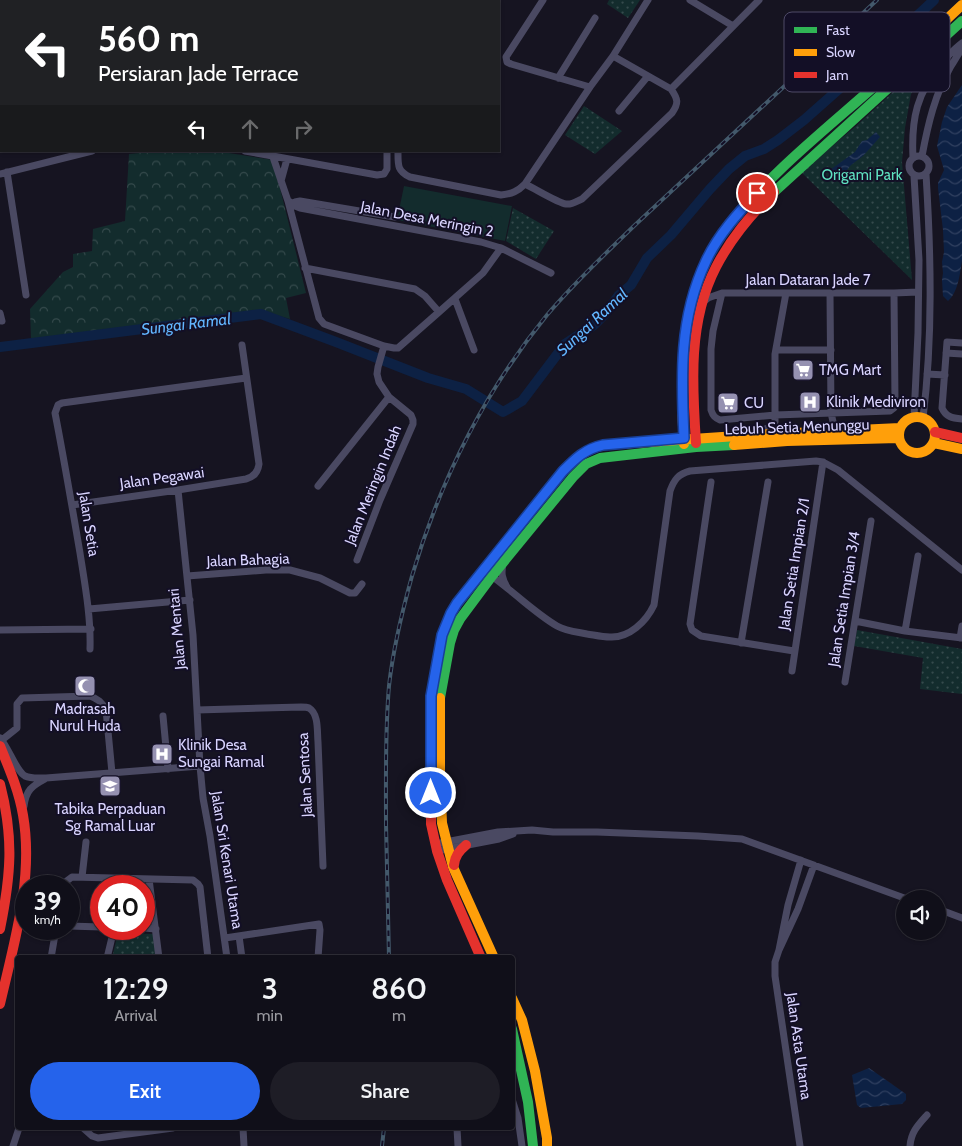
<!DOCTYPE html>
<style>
body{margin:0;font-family:Cabin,sans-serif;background:#1e1d26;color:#f1f3f6;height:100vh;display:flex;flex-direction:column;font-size:19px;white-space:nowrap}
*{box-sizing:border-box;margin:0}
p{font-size:16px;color:#9c9ca2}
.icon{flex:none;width:28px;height:28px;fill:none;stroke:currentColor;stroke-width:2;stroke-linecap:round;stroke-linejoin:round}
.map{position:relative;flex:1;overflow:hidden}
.sheet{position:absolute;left:15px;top:955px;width:500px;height:175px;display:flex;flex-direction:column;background:#100f19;border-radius:5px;box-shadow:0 1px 4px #0004,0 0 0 1px #302f38}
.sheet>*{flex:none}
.banner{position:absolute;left:0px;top:0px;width:500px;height:152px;box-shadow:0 1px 4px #0004,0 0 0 1px #302f38;background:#202124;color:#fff;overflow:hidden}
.tools{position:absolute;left:896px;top:890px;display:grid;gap:10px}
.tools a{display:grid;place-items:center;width:50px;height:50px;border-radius:50%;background:#100f19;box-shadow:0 1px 4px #0004,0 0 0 1px #302f38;font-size:25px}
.speed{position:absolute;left:15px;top:875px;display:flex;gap:10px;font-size:25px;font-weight:700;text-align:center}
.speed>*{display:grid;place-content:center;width:65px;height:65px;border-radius:50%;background:#100f19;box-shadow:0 1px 4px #0004,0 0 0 1px #302f38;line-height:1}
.speed small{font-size:12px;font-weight:400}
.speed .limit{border:8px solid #d22;background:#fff;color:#111}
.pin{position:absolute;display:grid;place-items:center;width:42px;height:42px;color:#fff;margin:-21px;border:2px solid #fff;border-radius:50%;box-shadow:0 1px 5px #0007}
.me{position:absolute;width:55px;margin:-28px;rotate:0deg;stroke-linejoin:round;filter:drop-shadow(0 0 4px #0008)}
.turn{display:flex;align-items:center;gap:18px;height:105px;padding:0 15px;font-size:22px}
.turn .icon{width:65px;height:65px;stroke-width:2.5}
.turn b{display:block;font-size:35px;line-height:42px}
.lanes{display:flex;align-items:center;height:48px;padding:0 15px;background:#0003;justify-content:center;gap:25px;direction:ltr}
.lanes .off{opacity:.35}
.eta{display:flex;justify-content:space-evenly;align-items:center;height:85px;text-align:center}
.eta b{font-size:30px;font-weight:600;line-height:35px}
.action{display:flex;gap:10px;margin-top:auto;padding:10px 15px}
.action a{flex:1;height:58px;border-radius:30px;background:#2563eb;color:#fff;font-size:20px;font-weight:600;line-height:58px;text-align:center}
.action a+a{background:#1e1d26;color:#f1f3f6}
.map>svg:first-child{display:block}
</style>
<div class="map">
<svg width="962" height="1146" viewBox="0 0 962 1146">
<defs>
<pattern id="forest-crowns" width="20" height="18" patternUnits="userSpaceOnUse" patternTransform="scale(1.25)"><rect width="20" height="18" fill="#132c2d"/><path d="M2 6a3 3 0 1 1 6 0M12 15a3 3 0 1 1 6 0" fill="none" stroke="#354a4c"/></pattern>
<pattern id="park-dots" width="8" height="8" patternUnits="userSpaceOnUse" patternTransform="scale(1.25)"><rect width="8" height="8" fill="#132c2d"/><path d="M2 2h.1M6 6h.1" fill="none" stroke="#354a4c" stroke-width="1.8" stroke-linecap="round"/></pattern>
<pattern id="water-waves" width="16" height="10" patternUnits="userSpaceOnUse" patternTransform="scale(1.25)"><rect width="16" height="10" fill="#0d2144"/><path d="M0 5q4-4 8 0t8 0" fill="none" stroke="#304060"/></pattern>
</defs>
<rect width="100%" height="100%" fill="#161421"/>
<path fill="#132c2d" d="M404,186L512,206L505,241L397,220Z"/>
<path fill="url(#forest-crowns)" d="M159,151H216L273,160L306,293L286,298L290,319L258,310L31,339L30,309L63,272L73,267V254L92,251L93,229L125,221L129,154Z"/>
<path fill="url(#park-dots)" d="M609,0H640L628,18L607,4Z
M931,57L932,60L911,94L905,128L902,162L912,280L801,172L856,126Z
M584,106L622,131L595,154L565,135Z
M513,208L554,231L536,259L506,241Z
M857,630L962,649V694L920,689L923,658L854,646Z
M118,933L154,934L156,957L112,958Z"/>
<path fill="url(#water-waves)" d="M962,85V261C960,273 958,293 948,301L943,296L942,280L943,273L942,262L944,252L943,230L938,188V183L944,170L937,146L942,122L947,107Z
M876,132L880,137L863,156L851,165L846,171L841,183L833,176L830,170L855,152L862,141L867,140Z
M869,1068L906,1094V1100L902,1104L861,1108L857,1105L852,1075Z"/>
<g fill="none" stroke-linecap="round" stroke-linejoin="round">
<path stroke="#0d2144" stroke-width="10" d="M0,347L261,314L336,342L428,378L466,389L503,412L522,401L565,344L594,325L605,314L619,295L631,285L647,258L671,235L710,189L729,169L745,156L764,149L778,140L804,120L839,89L934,0"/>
<path stroke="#4a4962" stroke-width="7" d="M83,0L84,1
M126,0V1
M148,0L155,1
M305,0L306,1
M395,0V1
M543,0L506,57L507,62L511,64L590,87
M690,0L733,26
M60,1L71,0
M186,1L187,0
M479,1L480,0
M0,10H1
M613,56L671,89L759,0
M558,78L595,18
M619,111L648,76
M0,116L1,115
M245,151L377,175L384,174L387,169V151
M398,151C398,165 397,171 410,177L501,195C512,194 518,191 525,184L590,87L613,56L648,0
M909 166a10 10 0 1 1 20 0a10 10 0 1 1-20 0Z
M922,156C928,124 935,94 951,66C955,60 958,54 962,49
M273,157L288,201L319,318L324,324L384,346L394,348H398L439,312L483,273L501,248
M913,158C911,118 917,93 942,62C949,55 954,49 962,43
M7,172L26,295
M0,174L92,151
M281,181L287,159
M525,184C534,188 558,203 566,204C572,205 577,201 582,199L672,113C679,103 678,99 671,89
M288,201L294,204L295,206L300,208L481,242L501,248L551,273
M294,204L295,202L300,201L395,217
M305,268L415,289L425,296L439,312
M722,293L713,331L711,349V410C713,416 715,418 720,420L775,415L890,411L894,408L895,402L894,293
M830,293L831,413L835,430
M455,299L474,350
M702,303L708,298L722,293H894L918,292
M0,313L2,321
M962,343L947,342L942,408C946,417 952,418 962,419
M776,350H831
M946,353L962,354
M927,374L945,375
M914,417L918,333L919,260L914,176
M923,418C933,337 931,255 926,174
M759,432L772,426L775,422V354L786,293
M711,482L690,624L692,630L701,636L794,651
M318,486L389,397
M178,490L193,635L200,766L203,798L210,836L227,958
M72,505L178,490L246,479C254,477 258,472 259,464L242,345
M357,560L380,500L413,424V420L411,415L389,397L379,382L377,374L378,367L384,346
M503,564C501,573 502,579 507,587
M484,570C497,580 510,590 523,601C534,610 545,619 557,626C566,631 577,632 587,634C594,635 602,637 610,637C629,638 646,622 654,605L670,491C674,480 678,474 690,471L816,461L823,462L838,470L962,570
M187,576L266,570H290L320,578L350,593H355L362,584
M89,609L190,600
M855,621L905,631L962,638
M0,630L91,629
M905,631L918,556
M960,638L962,626
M741,643L768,482
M90,649C91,617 85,585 80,553C72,506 64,459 55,413L58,405L62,403L246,378
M792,671L823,462
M845,682L871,521
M197,710L301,707C303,707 307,707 309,708C319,714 317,732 318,742L323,866
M163,716L168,769
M0,738C9,748 16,771 25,776C31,779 39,778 46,778L200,766
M2,740L17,728V704L22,698L90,696C98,699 102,702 106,710L112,773
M24,806C26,790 32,786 45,779
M435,844L498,832L532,830L553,832H597L698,836L742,839L907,899
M437,851L499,839L513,834
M801,860L788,905L779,950L798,909L814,865
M82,877L86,842
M149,879L159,958
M63,886L64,883L72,877L193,880L198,884L200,887L208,958
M938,909L962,918
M69,926L101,927
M144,928L156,929
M239,936L242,958
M225,938L319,924L320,930L318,958
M779,950L775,962V976L800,1146
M51,958L56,929
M107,958L114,929
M512,1099L518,1118L522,1146
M83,1128L92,1136L98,1138L173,1128
M243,1128L244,1146
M457,1128L458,1146
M13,1146L19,1128
M910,1146C911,1132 918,1125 927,1115"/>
<path stroke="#30b455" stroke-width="10" d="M774,192L962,21
M722,234C772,168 840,119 900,63
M440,698L450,643L454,630L460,619L492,576L573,477L586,464L600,458L696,447L734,445
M512,1029L528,1102L533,1146"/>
<path stroke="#ff9f0a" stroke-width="10" d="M900,63L962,5
M899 435a18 18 0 1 1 36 0a18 18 0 1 1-36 0Z
M934,443L962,449
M684,444C680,383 679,318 706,261C710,252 716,243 722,234
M734,445L787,441L898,438
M473,583L563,471L581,455L591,449L603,445L752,435L900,428
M440,698V776L442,823L453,867L494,958
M512,998L522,1020L535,1071L547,1138V1146"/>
<path stroke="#e5322d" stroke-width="10" d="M935,432L962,438
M696,443C692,384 688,321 716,267C731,238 751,214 774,192
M473,583L457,603L451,613L442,635L431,696V824L437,851L447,880L481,958
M0,746C9,768 19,791 23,815C34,878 14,943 0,1004
M0,784C14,838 11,875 0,929
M454,865C455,856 459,851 466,845"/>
<g stroke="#43596b" stroke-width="4">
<path id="rail" d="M389,958C388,913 387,868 386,824C386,778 385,732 389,686C393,649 402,612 412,576C440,481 485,391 547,315C574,283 605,254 635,225L877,0
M382,1146L384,1128"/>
</g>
<use href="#rail" stroke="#130f26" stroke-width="2" stroke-dasharray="5.5" stroke-linecap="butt"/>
</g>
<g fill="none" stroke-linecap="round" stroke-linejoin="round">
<g stroke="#184099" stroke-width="12">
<path id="route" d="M431,793V696L442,635L451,613L457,603L563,471C576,458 585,449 603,445L684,438C681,376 679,318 706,261C718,235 738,213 757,193"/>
</g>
<use href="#route" stroke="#2563eb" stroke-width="9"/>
</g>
<defs>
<g id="supermarket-square" transform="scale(1.125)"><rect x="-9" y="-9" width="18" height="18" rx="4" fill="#9591b1" stroke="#130f26"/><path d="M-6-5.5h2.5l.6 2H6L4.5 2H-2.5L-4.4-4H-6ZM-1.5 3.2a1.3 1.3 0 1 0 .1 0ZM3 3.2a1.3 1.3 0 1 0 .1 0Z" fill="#fff"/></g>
<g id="hospital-square" transform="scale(1.125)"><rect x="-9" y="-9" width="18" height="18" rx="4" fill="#9591b1" stroke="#130f26"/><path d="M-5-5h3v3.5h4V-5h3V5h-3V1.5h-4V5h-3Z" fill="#fff"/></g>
<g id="mosque-square" transform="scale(1.125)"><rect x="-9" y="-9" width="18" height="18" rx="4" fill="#9591b1" stroke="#130f26"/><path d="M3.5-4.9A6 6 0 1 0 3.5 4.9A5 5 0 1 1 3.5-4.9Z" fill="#fff"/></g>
<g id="school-square" transform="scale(1.125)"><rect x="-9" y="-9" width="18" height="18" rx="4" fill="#9591b1" stroke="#130f26"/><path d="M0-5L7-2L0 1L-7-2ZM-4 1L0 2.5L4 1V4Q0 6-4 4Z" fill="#fff"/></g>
</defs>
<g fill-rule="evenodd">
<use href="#supermarket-square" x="803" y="370"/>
<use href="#hospital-square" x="810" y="402"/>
<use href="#supermarket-square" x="728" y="403"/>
<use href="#mosque-square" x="85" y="686"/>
<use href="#hospital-square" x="162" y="754"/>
<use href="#school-square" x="110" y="786"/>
</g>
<g text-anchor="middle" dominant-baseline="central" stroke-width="4" stroke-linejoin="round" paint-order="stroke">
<g font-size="15" fill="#5fe0c0" stroke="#130f26">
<text x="862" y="175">Origami Park</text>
</g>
<g font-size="15" fill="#d9d4ff" stroke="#130f26">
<text transform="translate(427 219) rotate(11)">Jalan Desa Meringin 2</text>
<text x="808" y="280">Jalan Dataran Jade 7</text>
<text transform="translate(797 427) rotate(-2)">Lebuh Setia Menunggu</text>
<text transform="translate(162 478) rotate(-8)">Jalan Pegawai</text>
<text transform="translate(373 485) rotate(-68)">Jalan Meringin Indah</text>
<text transform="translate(89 524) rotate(81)">Jalan Setia</text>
<text transform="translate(248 560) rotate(-2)">Jalan Bahagia</text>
<text transform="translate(794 564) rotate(-81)">Jalan Setia Impian 2/1</text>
<text transform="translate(844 599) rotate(-81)">Jalan Setia Impian 3/4</text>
<text transform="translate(177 629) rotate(-95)">Jalan Mentari</text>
<text transform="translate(305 775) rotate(-93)">Jalan Sentosa</text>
<text transform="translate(227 860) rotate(81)">Jalan Sri Kenari Utama</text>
<text transform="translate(799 1046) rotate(82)">Jalan Asta Utama</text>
</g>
<g font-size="15" fill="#d9d4ff" stroke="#130f26" text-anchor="start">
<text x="819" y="370">TMG Mart</text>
<text x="826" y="402">Klinik Mediviron</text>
<text x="744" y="403">CU</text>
<text x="85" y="709" text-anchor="middle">Madrasah<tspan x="85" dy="17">Nurul Huda</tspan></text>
<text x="178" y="745">Klinik Desa<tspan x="178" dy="17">Sungai Ramal</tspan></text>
<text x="110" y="809" text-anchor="middle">Tabika Perpaduan<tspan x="110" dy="17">Sg Ramal Luar</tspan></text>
</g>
<g font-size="16" font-style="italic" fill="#62b6ff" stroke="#130f26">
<text transform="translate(592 322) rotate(-43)">Sungai Ramal</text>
<text transform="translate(186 324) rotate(-7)">Sungai Ramal</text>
</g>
</g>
<rect x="784" y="12" width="166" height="80" rx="8" fill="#130f26" stroke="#4e4a67" stroke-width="1"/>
<rect x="794" y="27" width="23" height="6" fill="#30b455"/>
<rect x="794" y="49" width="23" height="7" fill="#ff9f0a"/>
<rect x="794" y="72" width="23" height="6" fill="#e5322d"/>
<g font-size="14" fill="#d9d4ff">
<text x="826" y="35">Fast</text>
<text x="826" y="57">Slow</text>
<text x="826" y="80">Jam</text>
</g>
</svg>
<div class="tools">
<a><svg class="icon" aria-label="sound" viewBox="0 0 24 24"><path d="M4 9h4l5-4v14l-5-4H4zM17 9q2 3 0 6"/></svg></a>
</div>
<div class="speed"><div>39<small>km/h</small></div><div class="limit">40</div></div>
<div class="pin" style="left:757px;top:193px;background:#d93025"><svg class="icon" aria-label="arrive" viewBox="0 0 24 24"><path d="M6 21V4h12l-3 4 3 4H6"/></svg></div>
<svg class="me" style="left:431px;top:793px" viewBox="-20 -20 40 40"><circle r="17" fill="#2563eb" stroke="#fff" stroke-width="3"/><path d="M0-11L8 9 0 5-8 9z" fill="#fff"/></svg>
<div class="banner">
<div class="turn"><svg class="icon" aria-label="left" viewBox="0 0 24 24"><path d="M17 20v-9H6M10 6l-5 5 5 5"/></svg><div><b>560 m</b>Persiaran Jade Terrace</div></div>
<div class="lanes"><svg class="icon" aria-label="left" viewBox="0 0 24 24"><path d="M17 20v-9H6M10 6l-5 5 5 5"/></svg><svg class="icon off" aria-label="ahead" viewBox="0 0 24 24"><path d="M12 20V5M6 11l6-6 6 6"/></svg><svg class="icon off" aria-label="right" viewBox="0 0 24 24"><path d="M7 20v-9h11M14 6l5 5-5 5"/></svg></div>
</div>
<section class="sheet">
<div class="eta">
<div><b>12:29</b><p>Arrival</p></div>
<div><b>3</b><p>min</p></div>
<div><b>860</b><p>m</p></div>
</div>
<div class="action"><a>Exit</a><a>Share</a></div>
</section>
</div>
